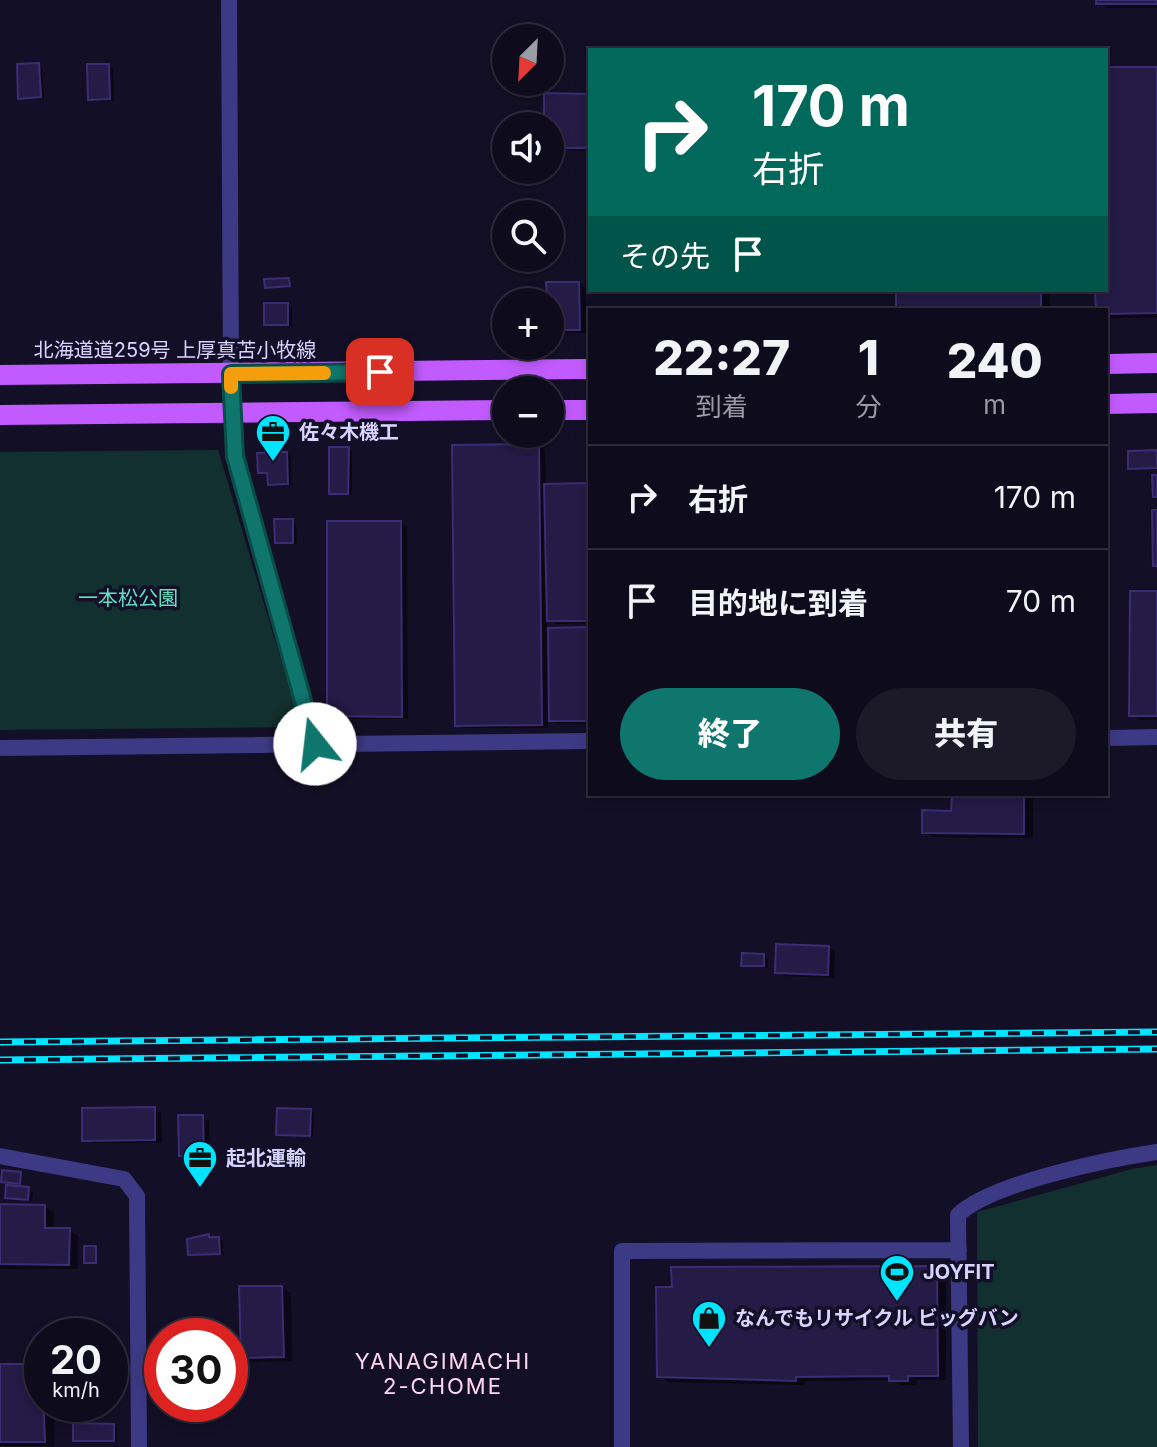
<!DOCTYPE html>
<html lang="ja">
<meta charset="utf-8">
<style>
body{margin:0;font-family:Inter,"Noto Sans JP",sans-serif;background:#1c1929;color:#f1f3f6;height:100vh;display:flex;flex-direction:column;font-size:30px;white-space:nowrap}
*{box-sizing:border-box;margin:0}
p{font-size:26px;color:#9b9ba3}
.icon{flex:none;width:44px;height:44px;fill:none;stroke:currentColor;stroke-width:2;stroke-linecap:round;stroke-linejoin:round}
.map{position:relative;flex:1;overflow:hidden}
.panel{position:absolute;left:588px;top:308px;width:520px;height:488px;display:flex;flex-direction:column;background:#0e0b1c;border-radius:0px;box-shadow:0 4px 12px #0003,0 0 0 2px #2e2b3b}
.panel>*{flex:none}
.guide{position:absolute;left:588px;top:48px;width:520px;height:244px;border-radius:0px;box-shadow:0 4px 12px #0003,0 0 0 2px #2e2b3b;background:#00695c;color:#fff;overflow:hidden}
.needle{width:52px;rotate:204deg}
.controls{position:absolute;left:492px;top:24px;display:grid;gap:16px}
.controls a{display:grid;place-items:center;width:72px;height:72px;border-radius:50%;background:#0e0b1c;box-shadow:0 4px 12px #0003,0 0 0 2px #2e2b3b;font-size:40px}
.speed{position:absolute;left:24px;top:1318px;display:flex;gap:16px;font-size:40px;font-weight:700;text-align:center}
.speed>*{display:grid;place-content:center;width:104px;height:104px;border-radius:50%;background:#0e0b1c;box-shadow:0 4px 12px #0003,0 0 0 2px #2e2b3b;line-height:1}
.speed small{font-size:20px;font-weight:400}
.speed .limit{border:12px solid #d22;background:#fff;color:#111}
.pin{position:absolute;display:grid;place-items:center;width:68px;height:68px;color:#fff;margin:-34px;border-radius:16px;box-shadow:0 4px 12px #0006}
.me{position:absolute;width:88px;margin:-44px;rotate:344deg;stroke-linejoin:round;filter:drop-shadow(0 0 6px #0008)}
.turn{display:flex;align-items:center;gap:28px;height:168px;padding:0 32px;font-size:36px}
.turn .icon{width:104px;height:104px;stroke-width:2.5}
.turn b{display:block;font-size:56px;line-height:68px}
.then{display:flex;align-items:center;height:76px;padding:0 32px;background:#0003;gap:16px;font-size:30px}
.eta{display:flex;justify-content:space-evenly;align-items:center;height:136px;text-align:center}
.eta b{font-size:48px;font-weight:800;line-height:56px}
.primary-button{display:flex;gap:16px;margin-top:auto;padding:16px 32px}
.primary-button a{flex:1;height:92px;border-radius:48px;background:#0f766e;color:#fff;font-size:32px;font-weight:800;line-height:92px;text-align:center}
.primary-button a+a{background:#1c1929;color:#f1f3f6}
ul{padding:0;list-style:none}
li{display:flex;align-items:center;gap:24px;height:104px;padding:0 32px;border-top:2px solid #2e2b3b}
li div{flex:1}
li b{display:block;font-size:30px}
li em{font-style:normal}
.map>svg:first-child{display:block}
</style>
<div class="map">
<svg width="1157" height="1447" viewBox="0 0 1157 1447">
<rect width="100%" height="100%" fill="#130f26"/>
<path fill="#12302f" d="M218,450L301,727L0,730V452Z
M1157,1165V1447H978L977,1212L1132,1169Z"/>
<path fill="#0007" d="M1098,0H1157V8H1107Z
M38,65L42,68L44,99L24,100L20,97Z
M109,66L113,68L114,101H94L90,99Z
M1106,69H1157V318H1107L1106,310H1098L1097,290H1106Z
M588,96L590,151L550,149V126H546Z
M579,284L586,288V333H555L550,330V302Z
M898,290H1049L1050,310H898Z
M287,305L292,308V326L266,324Z
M539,446L545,450L546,486L590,487V623L556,624L547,619V630L590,629V724H558L548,718V728H464L457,725Z
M348,449L352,451V495H335L331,493Z
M287,454L291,456L292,485L274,486L270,484V474L260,472Z
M292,521L296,524L297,544L277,542Z
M401,523L407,527L408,719H336L329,715Z
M1157,593V720H1141L1131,714Z
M954,794H1033V838L933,837L924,832L953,813Z
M828,948L835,952L834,978L784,976L777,972Z
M764,956L768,958V968L743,965Z
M154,1109L161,1113L162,1143H91L84,1139Z
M310,1111L314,1113L313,1137L278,1134Z
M202,1117L209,1121L210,1158L187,1159L181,1155Z
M29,1189L33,1192L32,1201L7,1197Z
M0,1206L45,1207L54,1212V1230H69L78,1236V1269H0Z
M218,1239L223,1241V1255L190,1254Z
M936,1268L946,1273V1380H917V1385H900L892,1380L805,1381V1385L668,1382L659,1376L674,1289Z
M282,1288L291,1293L292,1361L252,1362L243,1357Z
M0,1366L42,1404H54V1446H0Z
M113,1426L117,1428V1442L75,1440Z"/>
<path fill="#241b47" stroke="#3b2d73" stroke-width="2" d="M1096,0H1157V4H1096Z
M39,63L41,97L18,99L17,64Z
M87,64H109L110,99L88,100Z
M1106,67H1157V313L1106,314V310H1096L1095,290H1106Z
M544,93L589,94V148H550V126H544Z
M289,278L290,286L265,288L264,279Z
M546,282H579L580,330H550Z
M896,290H1041V310H896Z
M264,303H288V325H264Z
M539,444L542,725L455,726L452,445Z
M329,447H349L348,494H329Z
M1157,450V468L1128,469V451Z
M287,452L288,484L268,485L267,473H258L257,453Z
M1152,475H1157V497H1153Z
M588,483L590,621H547L544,484Z
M1152,510H1157V566H1153Z
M274,519H293V543H275Z
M327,521H401L402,717L327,716Z
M1130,591H1157V716H1129Z
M590,627V721H549L548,628Z
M952,794H1024V834L922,833V810L951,811Z
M776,944L829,946L828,975L775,973Z
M742,953L764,954V966H741Z
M155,1107V1140L82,1141V1108Z
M277,1108L311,1109L310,1136L276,1135Z
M178,1115H203L204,1156H179Z
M2,1170L21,1172L20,1184L1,1182Z
M6,1185L29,1187L28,1200L5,1198Z
M0,1204L45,1205V1228H70L69,1265L0,1264Z
M209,1234V1237H219L220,1254L188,1255L187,1239Z
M84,1246H96V1263H84Z
M937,1266L938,1376H908V1381H889V1376L796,1377V1381L657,1377L656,1287H672L671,1267Z
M239,1286H282L284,1357L241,1358Z
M0,1364H42L45,1442H0Z
M73,1423L114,1424V1441H73Z"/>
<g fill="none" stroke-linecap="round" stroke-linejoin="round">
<path stroke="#3d3a85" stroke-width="16" d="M229,0L231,374L235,456L315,744
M1106,738L1157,737
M0,748L590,741
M0,1156L124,1179L137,1196L139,1447
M622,1447V1251L959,1250
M961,1447L958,1215C991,1183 1109,1159 1157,1152"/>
<path stroke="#c25bff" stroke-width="20" d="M1106,364L1157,363
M0,375L590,369
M1106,404L1157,403
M550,410H590
M0,415L506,410"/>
<g stroke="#00e5ff" stroke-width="7">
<path id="rail" d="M0,1042L1157,1032
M0,1060L1157,1049"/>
</g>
<use href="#rail" stroke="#130f26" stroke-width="4" stroke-dasharray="12" stroke-linecap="butt"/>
</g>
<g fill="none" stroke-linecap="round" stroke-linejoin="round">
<g stroke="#0a4d48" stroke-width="20">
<path id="route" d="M315,744L235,456L231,374L380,372"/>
</g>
<use href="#route" stroke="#0f766e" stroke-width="14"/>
<path stroke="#f59e0b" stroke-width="14" d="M231,387V374L324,373"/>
</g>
<defs>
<g id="office-pin" transform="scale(1.8)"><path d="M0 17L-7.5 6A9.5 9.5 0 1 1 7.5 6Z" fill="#00e5ff" stroke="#130f26"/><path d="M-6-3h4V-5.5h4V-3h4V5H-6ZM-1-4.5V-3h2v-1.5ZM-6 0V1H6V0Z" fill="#111"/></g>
<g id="stadium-pin" transform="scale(1.8)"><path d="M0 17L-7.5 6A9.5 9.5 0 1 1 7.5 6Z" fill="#00e5ff" stroke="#130f26"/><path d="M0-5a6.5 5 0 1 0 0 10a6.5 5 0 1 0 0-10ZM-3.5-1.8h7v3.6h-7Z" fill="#111"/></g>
<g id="shop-pin" transform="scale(1.8)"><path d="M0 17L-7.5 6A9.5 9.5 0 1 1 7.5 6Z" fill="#00e5ff" stroke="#130f26"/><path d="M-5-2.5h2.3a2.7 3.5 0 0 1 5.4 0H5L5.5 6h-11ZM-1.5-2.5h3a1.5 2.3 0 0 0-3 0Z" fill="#111"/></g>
</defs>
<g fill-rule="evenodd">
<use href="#office-pin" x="273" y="432"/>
<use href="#office-pin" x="200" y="1158"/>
<use href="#stadium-pin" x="897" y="1272"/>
<use href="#shop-pin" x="709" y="1318"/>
</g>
<g text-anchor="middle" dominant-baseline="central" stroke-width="7" stroke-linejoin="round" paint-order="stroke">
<g font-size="20" fill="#d9d4ff" stroke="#130f26">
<text x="175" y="350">北海道道259号 上厚真苫小牧線</text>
</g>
<g font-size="20" font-weight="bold" fill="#d9d4ff" stroke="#130f26" text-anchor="start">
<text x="299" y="432">佐々木機工</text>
<text x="226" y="1158">起北運輸</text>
<text x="923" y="1272">JOYFIT</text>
<text x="735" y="1318">なんでもリサイクル ビッグバン</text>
</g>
<g font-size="20" fill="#5fe0c0" stroke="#130f26">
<text x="128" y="598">一本松公園</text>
</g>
<g font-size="22" letter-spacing="2" fill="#ffd6f0" stroke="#130f26">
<text x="443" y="1361">YANAGIMACHI<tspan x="443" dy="25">2-CHOME</tspan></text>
</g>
</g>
</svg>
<div class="controls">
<a><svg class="needle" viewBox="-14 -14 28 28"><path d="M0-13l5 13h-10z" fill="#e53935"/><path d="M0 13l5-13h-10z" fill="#9b9ba3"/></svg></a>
<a><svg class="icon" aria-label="sound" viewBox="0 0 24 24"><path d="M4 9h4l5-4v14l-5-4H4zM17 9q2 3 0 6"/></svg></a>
<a><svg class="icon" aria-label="search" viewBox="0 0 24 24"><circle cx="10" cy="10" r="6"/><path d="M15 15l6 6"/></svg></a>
<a>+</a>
<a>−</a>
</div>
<div class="speed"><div>20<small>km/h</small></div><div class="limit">30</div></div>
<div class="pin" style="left:380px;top:372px;background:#d93025"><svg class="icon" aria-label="arrive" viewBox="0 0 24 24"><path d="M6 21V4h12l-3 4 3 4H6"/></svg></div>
<svg class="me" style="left:315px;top:744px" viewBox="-20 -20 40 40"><circle r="19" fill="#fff"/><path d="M0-13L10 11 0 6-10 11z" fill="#0f766e"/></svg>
<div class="guide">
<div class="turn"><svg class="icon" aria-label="right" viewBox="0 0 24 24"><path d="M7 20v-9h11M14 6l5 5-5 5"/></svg><div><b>170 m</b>右折</div></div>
<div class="then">その先<svg class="icon" aria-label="arrive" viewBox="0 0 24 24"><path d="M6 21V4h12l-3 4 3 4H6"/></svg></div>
</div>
<section class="panel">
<div class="eta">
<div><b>22:27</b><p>到着</p></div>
<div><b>1</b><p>分</p></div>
<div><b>240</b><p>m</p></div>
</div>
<ul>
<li><svg class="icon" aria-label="right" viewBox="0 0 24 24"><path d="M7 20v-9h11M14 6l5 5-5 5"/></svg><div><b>右折</b></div><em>170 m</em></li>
<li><svg class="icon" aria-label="arrive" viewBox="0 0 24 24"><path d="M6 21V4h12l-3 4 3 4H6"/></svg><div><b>目的地に到着</b></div><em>70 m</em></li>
</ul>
<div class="primary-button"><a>終了</a><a>共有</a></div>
</section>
</div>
